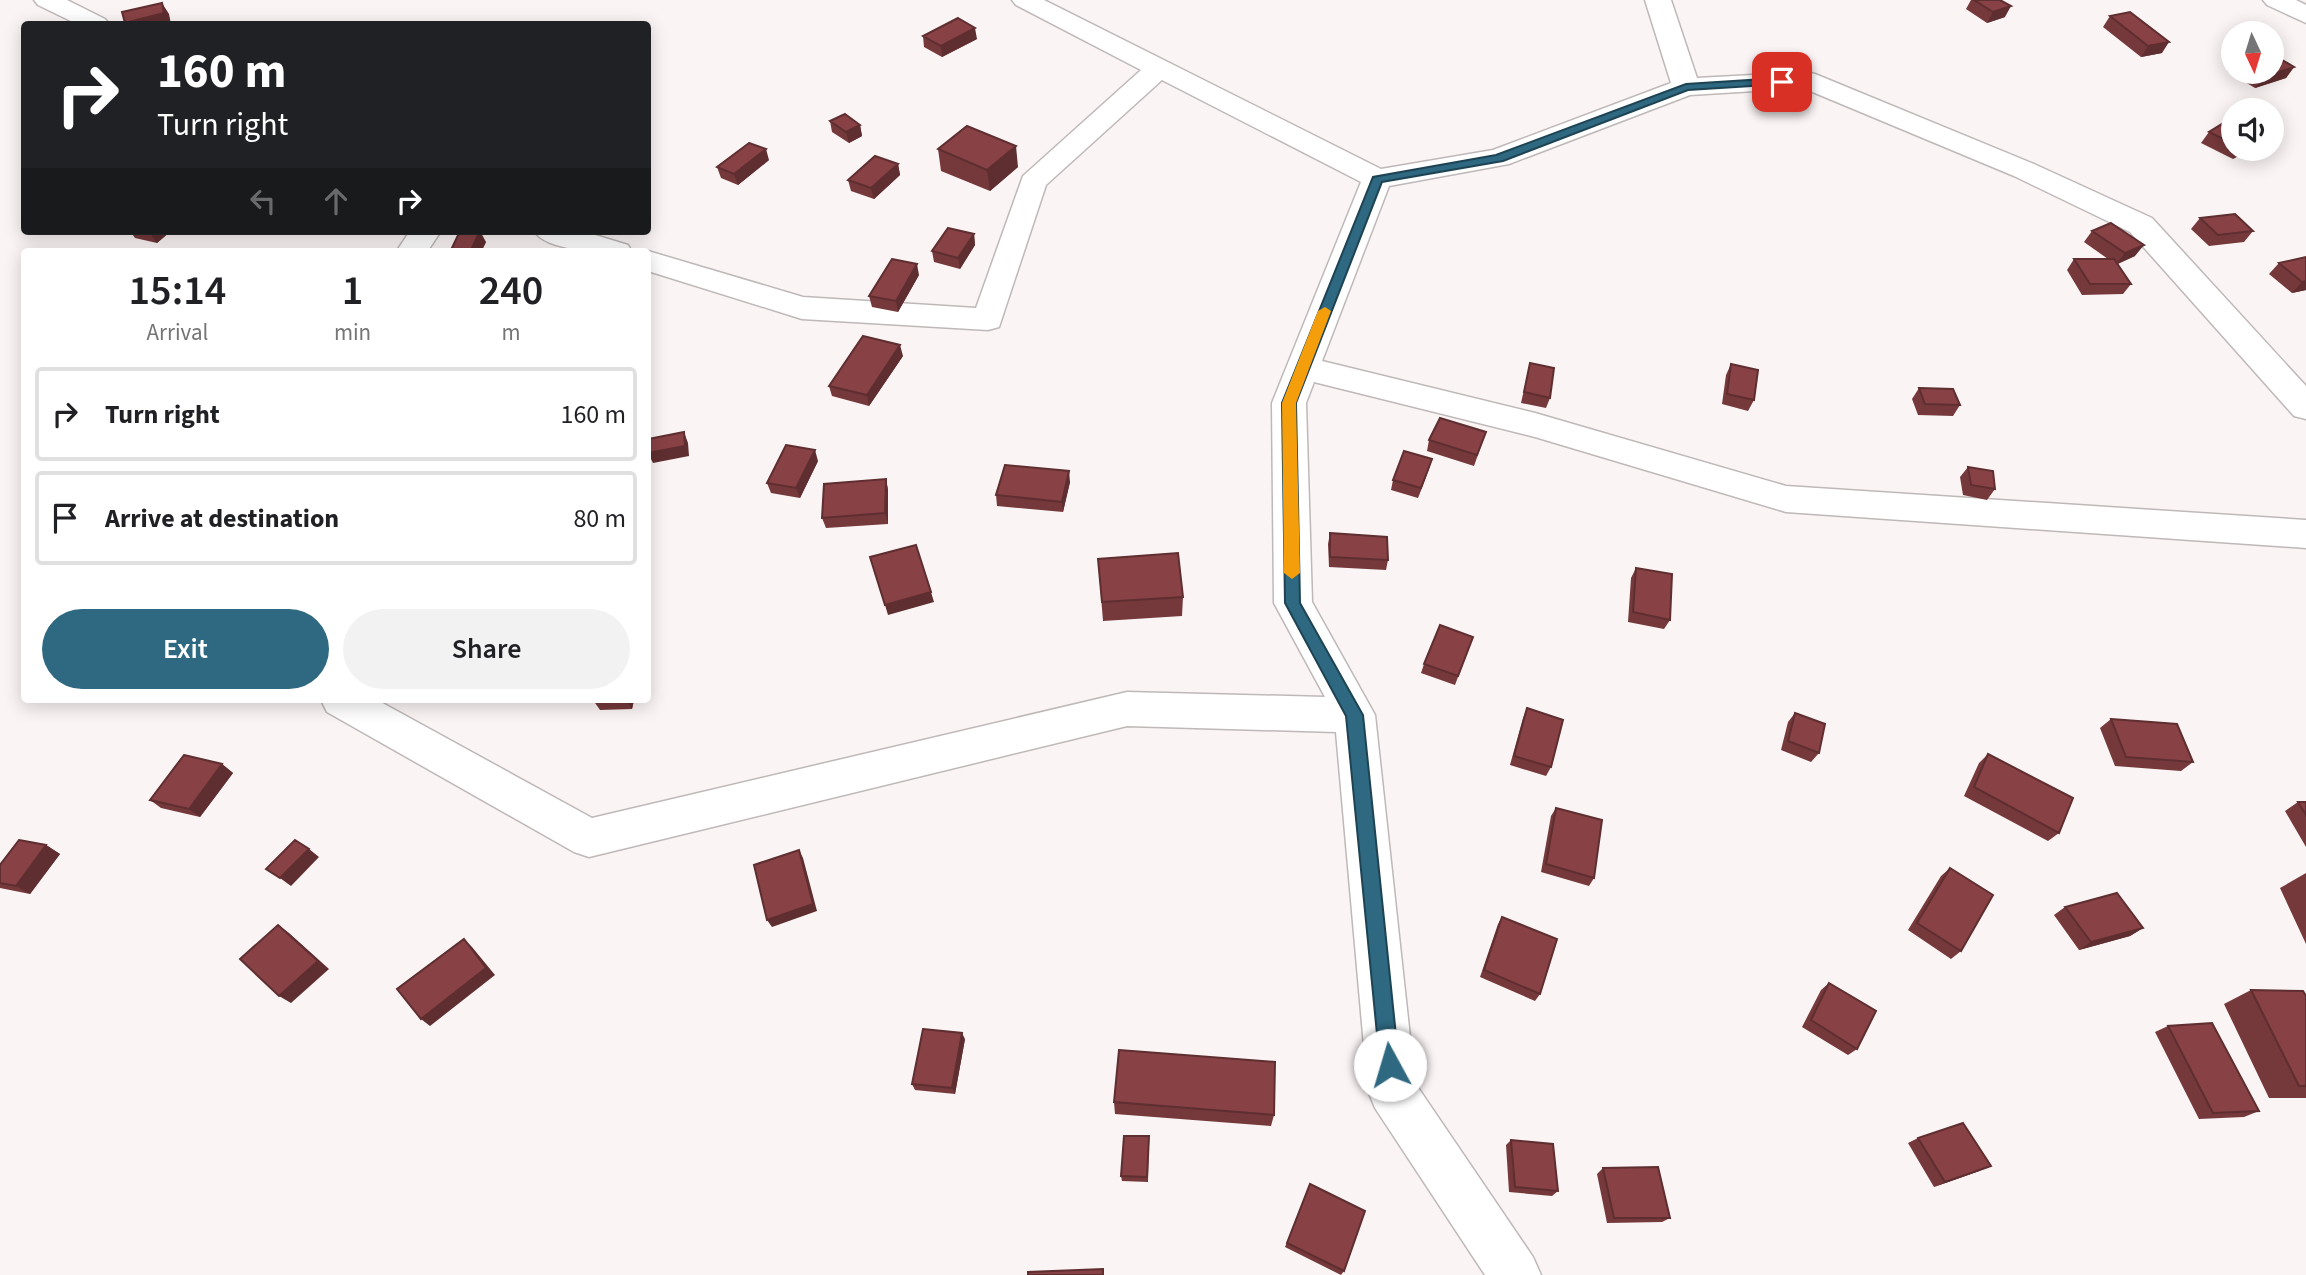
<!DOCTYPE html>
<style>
body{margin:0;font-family:"Source Sans 3",sans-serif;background:#f2f2f2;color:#202124;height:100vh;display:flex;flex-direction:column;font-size:26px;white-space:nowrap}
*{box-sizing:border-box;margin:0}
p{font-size:23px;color:#757577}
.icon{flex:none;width:38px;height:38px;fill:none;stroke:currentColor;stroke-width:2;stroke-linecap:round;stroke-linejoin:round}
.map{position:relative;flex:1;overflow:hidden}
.drawer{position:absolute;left:21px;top:248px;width:630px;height:455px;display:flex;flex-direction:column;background:#fff;border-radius:7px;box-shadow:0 4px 18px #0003}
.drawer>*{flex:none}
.banner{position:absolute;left:21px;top:21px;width:630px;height:214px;border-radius:7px;box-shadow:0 4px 18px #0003;background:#202124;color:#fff;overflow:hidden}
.needle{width:46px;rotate:176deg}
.controls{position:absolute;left:2221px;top:21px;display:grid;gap:14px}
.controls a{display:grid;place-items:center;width:63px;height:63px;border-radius:50%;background:#fff;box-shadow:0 4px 18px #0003;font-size:35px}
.pin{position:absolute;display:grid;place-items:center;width:60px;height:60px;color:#fff;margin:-30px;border-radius:14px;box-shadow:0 4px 10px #0006}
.me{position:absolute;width:77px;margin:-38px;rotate:354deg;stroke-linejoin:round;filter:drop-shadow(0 0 5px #0008)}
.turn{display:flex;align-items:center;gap:24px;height:147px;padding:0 21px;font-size:32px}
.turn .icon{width:91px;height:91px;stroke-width:2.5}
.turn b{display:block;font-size:49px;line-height:60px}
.lanes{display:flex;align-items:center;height:66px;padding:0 21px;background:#0003;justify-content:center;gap:35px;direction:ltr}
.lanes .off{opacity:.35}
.eta{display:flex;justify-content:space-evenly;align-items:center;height:119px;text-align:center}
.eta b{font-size:42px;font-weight:600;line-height:49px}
.cta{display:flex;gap:14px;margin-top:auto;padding:14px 21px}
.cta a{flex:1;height:80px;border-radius:42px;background:#2e6881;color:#fff;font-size:28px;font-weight:600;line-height:80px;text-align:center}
.cta a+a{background:#f2f2f2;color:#202124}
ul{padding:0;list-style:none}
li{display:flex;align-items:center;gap:21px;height:94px;margin:0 14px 10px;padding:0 7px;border:4px solid #e0e0e0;border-radius:7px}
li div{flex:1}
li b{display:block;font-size:26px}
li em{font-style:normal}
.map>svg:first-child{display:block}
</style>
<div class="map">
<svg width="2306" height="1275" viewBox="0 0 2306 1275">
<rect width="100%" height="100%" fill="#fbf4f4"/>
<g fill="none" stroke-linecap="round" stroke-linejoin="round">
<g stroke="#bfb8b8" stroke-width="3">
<path id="minor" d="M34,0H67L105,19L109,24H77L38,5Z
M1012,0H1044L1381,169L1493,150L1671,83L1645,0H1671L1697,78L1806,72L1815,74L2034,164L2152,218L2306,386V419L2294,416L2130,232L2014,176L1803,88L1690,95L1509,164L1389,186L1322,361L1535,413L1786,486L2306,520V548L1786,512L1535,437L1314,382L1306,403L1312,602L1375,715L1415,1083L1533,1257L1541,1275H1485L1375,1108L1368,1091L1336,732L1127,726L589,857L574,852L327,712L321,700H377L592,818L1127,692L1325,697L1274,603L1272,403L1361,182L1162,80L1046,185L999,327L988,330L802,319L648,271V252H644L648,251L803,297L976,308L1023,176L1141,70L1016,5Z
M2263,0H2296L2306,5V23L2267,5Z
M410,231H441L427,252H396Z
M534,231H582L628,245L632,252C608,252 548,253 534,231Z"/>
</g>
<use href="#minor" fill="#fff" fill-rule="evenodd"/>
</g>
<path fill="#75393b" d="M1971,0H2000L2005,17L1987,23L1966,9Z
M2110,16L2162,53L2141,57L2103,27Z
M923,36L977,39L942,57L924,47Z
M2233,63V72H2272L2294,67L2286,78L2255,88L2227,71Z
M2233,117V149H2249L2233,159L2201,143L2209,132Z
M830,121L860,125L862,136L849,143L832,132Z
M938,149L1018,167L990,191L941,171Z
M769,160L738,185L721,178L717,167Z
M898,164L900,175L874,199L851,191L848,180Z
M2200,218L2253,231L2244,242L2209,246L2191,229Z
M130,231H171L157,243L135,238Z
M2092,231L2135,256L2118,264L2131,284L2123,294L2082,295L2067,270L2074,259H2108L2084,242Z
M974,234L975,245L960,269L934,262L932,251Z
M486,242L481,252H452L451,250Z
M2306,257V290L2292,293L2269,274L2279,263Z
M919,275L898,312L872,307L869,296Z
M903,356L869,406L832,396L829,386Z
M1530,363L1550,398L1546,408L1521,403Z
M1731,364L1754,400L1748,411L1722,404L1726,375Z
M1919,388L1960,405L1953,416L1918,415L1912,399Z
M1486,432L1474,466L1427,451L1429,440Z
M1432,459L1418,498L1391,490L1393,480Z
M818,461L800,498L771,493L767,483Z
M1968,467L1995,489L1987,500L1963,495L1960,477Z
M886,479L888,490V524L826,528L822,518Z
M1070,482L1063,512L997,506L996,495Z
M1330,533L1388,560L1386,570L1329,567L1328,544Z
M1098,559L1183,597L1182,616L1103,621Z
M1636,568L1670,620L1664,629L1628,622L1631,578Z
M1473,637L1455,685L1421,673L1424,664Z
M593,700H634L632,709L600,710Z
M1527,708L1551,767L1546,776L1510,765L1523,718Z
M1795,713L1819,753L1811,762L1781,750L1788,722Z
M2111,719L2193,762L2181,771L2115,766L2100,728Z
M1988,754L2059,833L2048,841L1964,796L1979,763Z
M222,764L233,773L200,817L161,808L150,800Z
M2298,802H2306V847L2285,811Z
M1556,808L1594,878L1589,886L1541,872L1551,816Z
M46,845L60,854L30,894L0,888V865Z
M1950,868L1961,951L1951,959L1908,930L1941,876Z
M2306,873V944L2280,888Z
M2065,907L2143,928L2130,936L2079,950L2054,915Z
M1502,917L1540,994L1535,1001L1480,977L1498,924Z
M1829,983L1857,1049L1848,1055L1802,1027L1821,990Z
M2251,990L2306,996V1098H2269L2224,1004Z
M2168,1026L2259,1111L2244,1117L2199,1119L2155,1032Z
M965,1039L955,1094L915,1090L912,1084Z
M1114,1102L1274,1115L1271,1126L1115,1114Z
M1149,1136L1148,1182L1122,1181L1121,1176Z
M1918,1138L1979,1171L1934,1187L1908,1143Z
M1511,1140L1558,1191L1552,1196L1509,1192L1506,1145Z
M1603,1168L1670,1218L1662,1222L1607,1223L1597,1174Z
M1310,1184L1344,1271L1341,1275L1285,1247Z"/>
<path fill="#5f2e30" d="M162,3L169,14L171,24H126L125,23Z
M2011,6L2005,17L1987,23L1993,12Z
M975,28L977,39L942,57L941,46Z
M2169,42L2162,53L2141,57L2148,46Z
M2294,67L2286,78L2255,88L2263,77Z
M860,125L862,136L849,143L846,132Z
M1016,146L1018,167L990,191L987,170Z
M766,149L769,160L738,185L734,174Z
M2241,149H2249L2233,159Z
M898,164L900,175L874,199L871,188Z
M150,231H171L157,243L149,232Z
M480,231L486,242L481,252H472L471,250Z
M974,234L975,245L960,269L958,258Z
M2144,245L2135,256L2116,264L2125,253Z
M917,264L919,275L898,312L896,301Z
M2306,281V290L2292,293L2302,282Z
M900,345L903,356L869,406L867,395Z
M684,432L688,443L689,456L653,463L648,453Z
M815,450L818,461L800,498L796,488Z
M1432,459L1429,469L1418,498L1421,488Z
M1069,471L1070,482L1063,512L1062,502Z
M886,479L888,490V524L885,513Z
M931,592L934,602L888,615L885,605Z
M626,700H634L632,709Z
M222,764L233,773L200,817L189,809Z
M46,845L60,854L30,894L16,886Z
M309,849L319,857L291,886L280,878Z
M799,850L803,858L817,911L772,927L767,920Z
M278,925L289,933L329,969L291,1003L279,996Z
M2143,928L2130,936L2079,950L2091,942Z
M464,939L472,947L495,975L430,1026L421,1019Z
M962,1033L965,1039L955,1094L952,1088Z
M1991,1166L1979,1171L1934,1187L1945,1182Z"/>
<path fill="#884245" stroke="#5f2e30" stroke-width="2" d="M1974,0H2000L2011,6L1993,12Z
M162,3L164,13L125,23L122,12Z
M2130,12L2169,42L2148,46L2110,16Z
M958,18L975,28L941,46L923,36Z
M2272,54L2294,67L2263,77L2254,72H2272Z
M845,114L860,125L846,132L830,121Z
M2233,117V144L2209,132Z
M2272,122L2279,125L2272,129Z
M967,126L1016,146L987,170L938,149Z
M749,143L766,149L734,174L717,167Z
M875,156L898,164L871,188L848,180Z
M2235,214L2253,231L2218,235L2200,218Z
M2111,223L2144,245L2125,253L2092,231Z
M948,228L974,234L958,258L932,251Z
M460,231H480L471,250H451Z
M2306,257V281L2302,282L2279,263Z
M892,259L917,264L896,301L869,296Z
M2074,259H2114L2131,284H2090Z
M863,336L900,345L867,395L829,386Z
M1530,363L1554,368L1550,398L1524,392Z
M1731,364L1758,370L1754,400L1727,394Z
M1919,388L1953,389L1960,405L1925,404Z
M1440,418L1486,432L1477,455L1429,440Z
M684,432L685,446L648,453V439Z
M786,445L815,450L796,488L767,483Z
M1404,451L1432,459L1421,488L1393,480Z
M1005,465L1069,471L1062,502L996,495Z
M1968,467L1993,471L1995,489L1971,485Z
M886,479L885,513L822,518L824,484Z
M1330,533L1387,537L1388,560L1330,557Z
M916,545L931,592L885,605L870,557Z
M1178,553L1183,597L1102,602L1098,559Z
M1636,568L1672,574L1670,620L1633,612Z
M1440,625L1473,637L1458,676L1424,664Z
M1527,708L1563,720L1551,767L1514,756Z
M1795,713L1825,724L1819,753L1788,741Z
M2111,719L2177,724L2193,762L2126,757Z
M1988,754L2073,798L2059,833L1974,787Z
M184,755L222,764L189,809L150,800Z
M2298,802H2306V815Z
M1556,808L1602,820L1594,878L1546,864Z
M19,840L46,845L16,886L0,883V865Z
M295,840L309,849L280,878L266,869Z
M799,850L813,904L767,920L754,865Z
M1950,868L1993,895L1961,951L1917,923Z
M2117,893L2143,928L2091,942L2065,907Z
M1502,917L1557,939L1540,994L1484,970Z
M278,925L318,961L279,996L240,959Z
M464,939L486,968L421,1019L397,989Z
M1829,983L1876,1011L1857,1049L1811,1020Z
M2251,990L2303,991L2306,996V1086H2299Z
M2212,1023L2259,1111L2213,1113L2168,1026Z
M923,1029L962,1033L952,1088L912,1084Z
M1119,1050L1275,1062L1274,1115L1114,1102Z
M1963,1123L1991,1166L1945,1182L1918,1138Z
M1124,1136H1149L1147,1177L1121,1176Z
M1511,1140L1553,1144L1558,1191L1515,1187Z
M1658,1167L1670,1218H1614L1603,1168Z
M1310,1184L1365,1211L1344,1271L1287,1243Z
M1103,1269V1275H1028V1272Z"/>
<path fill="#2e6881" stroke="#1e4454" stroke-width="2" d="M1782,78L1787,82L1786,84L1688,90L1503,161L1382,182L1296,403L1300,603L1363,715L1399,1065L1397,1071L1390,1074L1383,1071L1380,1065L1346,716L1285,603L1282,403L1373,177L1496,155L1686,84Z"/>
<path fill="#f59e0b" d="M1325,307L1331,311L1296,403L1300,573L1292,579L1284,573L1282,403L1318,311Z"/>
</svg>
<div class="controls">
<a><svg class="needle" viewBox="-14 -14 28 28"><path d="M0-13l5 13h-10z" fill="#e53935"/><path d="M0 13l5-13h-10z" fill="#757577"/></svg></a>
<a><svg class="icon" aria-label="sound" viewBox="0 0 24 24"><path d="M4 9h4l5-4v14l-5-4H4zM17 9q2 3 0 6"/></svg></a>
</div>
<div class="pin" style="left:1782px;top:82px;background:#d93025"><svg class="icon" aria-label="arrive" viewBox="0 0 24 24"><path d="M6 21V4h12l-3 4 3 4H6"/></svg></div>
<svg class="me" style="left:1390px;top:1065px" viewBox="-20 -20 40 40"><circle r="19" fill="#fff"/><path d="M0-13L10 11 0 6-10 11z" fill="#2e6881"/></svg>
<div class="banner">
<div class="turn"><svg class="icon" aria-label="right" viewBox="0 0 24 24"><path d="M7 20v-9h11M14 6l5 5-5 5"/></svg><div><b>160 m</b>Turn right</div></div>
<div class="lanes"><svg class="icon off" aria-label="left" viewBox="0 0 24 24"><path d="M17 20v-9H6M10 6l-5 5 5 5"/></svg><svg class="icon off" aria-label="ahead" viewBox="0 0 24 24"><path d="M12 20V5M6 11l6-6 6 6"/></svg><svg class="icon" aria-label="right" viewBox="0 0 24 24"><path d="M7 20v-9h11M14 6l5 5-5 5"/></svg></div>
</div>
<section class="drawer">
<div class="eta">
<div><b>15:14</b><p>Arrival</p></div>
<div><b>1</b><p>min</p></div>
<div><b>240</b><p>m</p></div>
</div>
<ul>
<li><svg class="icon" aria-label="right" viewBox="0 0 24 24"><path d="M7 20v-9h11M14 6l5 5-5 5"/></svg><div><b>Turn right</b></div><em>160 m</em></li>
<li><svg class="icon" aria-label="arrive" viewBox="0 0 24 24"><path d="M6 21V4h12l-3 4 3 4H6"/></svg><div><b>Arrive at destination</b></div><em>80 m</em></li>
</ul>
<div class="cta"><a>Exit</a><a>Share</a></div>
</section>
</div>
